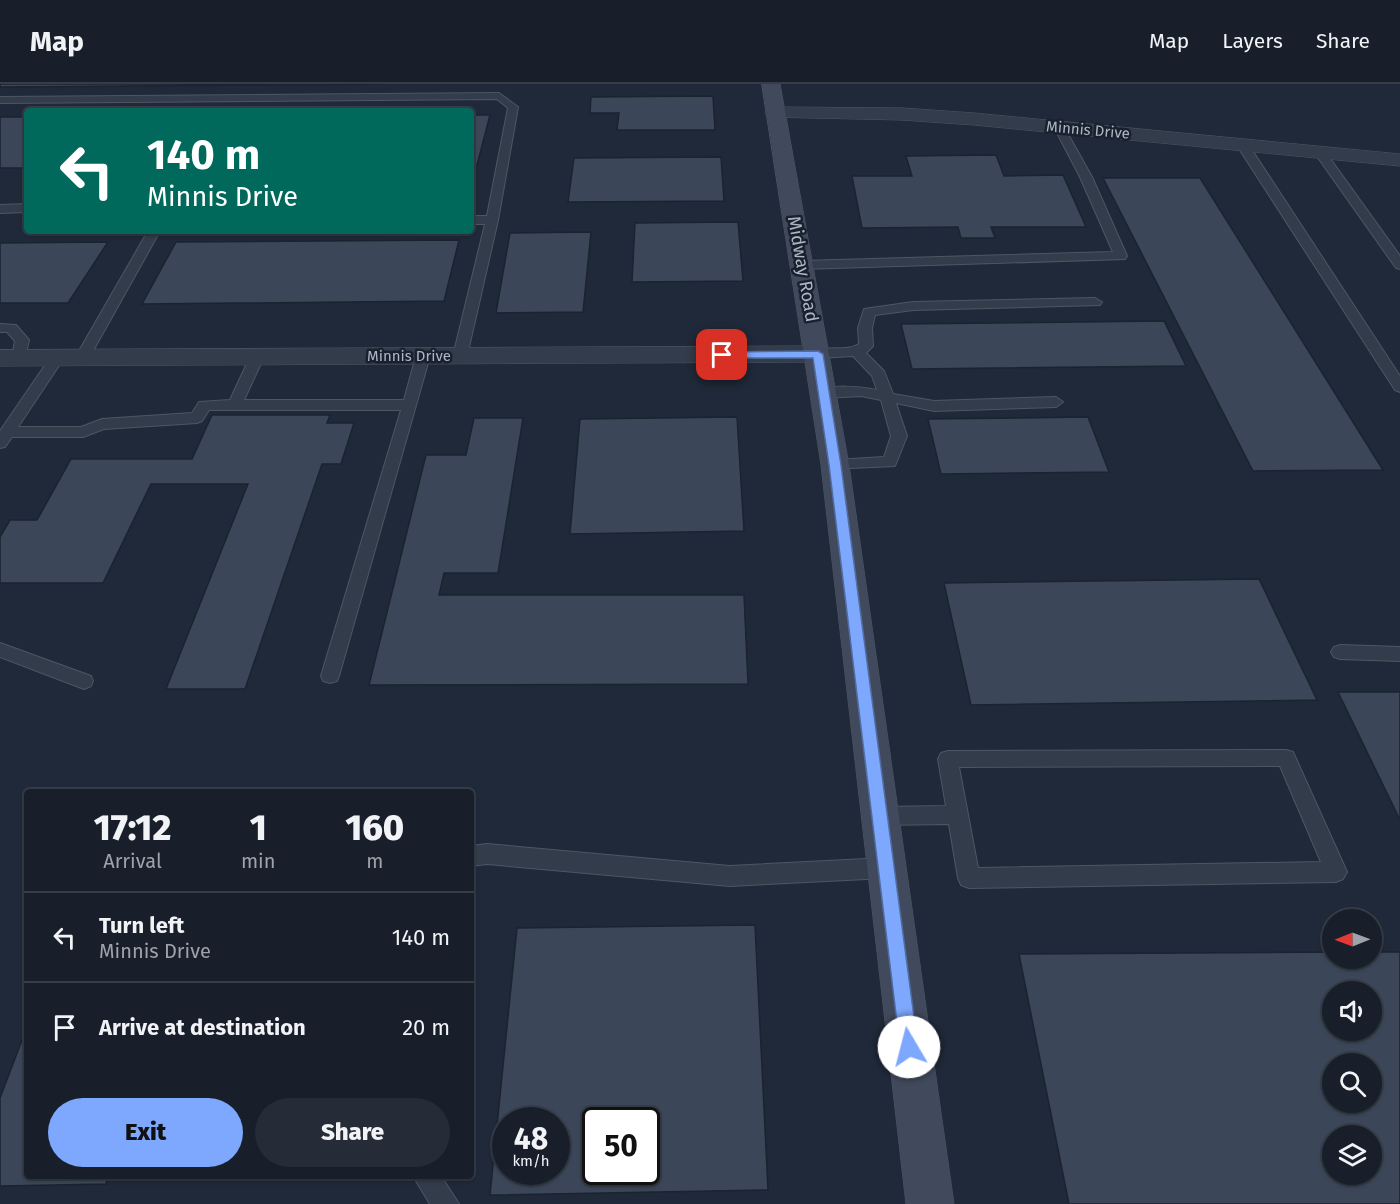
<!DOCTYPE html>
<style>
body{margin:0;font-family:"Fira Sans",sans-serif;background:#252c37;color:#f1f3f6;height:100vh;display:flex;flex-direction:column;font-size:22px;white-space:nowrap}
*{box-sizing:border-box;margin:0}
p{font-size:20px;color:#9fa2a9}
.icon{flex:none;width:33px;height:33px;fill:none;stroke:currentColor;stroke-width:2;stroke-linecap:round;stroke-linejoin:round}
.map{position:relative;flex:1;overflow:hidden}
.panel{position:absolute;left:24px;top:705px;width:450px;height:390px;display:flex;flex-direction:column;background:#181f2b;border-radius:6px;box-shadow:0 2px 4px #0004,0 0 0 2px #363d47}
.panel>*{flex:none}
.banner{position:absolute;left:24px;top:24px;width:450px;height:126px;border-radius:6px;box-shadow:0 2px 4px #0004,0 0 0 2px #363d47;background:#00695c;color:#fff;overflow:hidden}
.needle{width:39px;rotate:269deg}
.tools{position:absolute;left:1322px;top:825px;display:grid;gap:12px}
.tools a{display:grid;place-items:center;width:60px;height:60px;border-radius:50%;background:#181f2b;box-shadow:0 2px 4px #0004,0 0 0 2px #363d47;font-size:30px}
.speed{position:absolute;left:492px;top:1023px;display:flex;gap:12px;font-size:30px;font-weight:700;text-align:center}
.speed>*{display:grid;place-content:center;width:78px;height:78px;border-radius:50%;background:#181f2b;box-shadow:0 2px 4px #0004,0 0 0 2px #363d47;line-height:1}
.speed small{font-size:15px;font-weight:400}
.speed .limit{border:3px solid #111;border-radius:9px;background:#fff;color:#111}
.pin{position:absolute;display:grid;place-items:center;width:51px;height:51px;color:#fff;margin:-26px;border-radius:12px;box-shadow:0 3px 9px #0006}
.me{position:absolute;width:66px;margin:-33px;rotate:352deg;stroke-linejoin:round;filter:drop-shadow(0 0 4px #0008)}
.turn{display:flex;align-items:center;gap:21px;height:126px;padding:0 24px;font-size:27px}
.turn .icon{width:78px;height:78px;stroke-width:2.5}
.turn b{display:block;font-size:42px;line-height:51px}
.eta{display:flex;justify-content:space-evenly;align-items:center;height:102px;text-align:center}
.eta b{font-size:36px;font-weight:800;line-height:42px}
.action{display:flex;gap:12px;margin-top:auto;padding:12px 24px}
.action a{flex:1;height:69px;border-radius:36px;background:#7da8fd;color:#111;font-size:24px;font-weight:800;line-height:69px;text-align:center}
.action a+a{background:#252c37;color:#f1f3f6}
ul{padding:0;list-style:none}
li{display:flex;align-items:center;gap:18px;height:90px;padding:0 24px;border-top:2px solid #363d47}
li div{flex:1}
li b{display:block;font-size:22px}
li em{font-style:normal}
header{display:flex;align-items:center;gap:36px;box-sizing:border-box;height:84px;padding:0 30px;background:#181f2b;border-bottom:2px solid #363d47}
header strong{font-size:28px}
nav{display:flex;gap:33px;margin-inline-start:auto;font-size:21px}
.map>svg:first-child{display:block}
</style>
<header>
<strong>Map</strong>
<nav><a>Map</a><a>Layers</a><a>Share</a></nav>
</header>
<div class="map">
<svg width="1400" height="1120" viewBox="0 0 1400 1120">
<rect width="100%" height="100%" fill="#202939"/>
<path fill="#3b4759" stroke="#1b2330" stroke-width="1.5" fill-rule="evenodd" d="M0,0H383L0,3Z
M713,12L715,46H617L619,29H590L591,13Z
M471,31H490L477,81H471Z
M0,33H27V84H0Z
M996,71L1004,92L1063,91L1086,143H991L995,154H961L958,143L862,144L852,92H912L906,72Z
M721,73L724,117L568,118L574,74Z
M1103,94H1200L1383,386L1253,387Z
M738,138L743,197L632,198L635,139Z
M591,148L583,228L496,229L510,149Z
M459,156L444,217L142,220L176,158Z
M108,158L68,219H0V159Z
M1164,237L1186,282L912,285L901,240Z
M212,331H330L327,339H354L341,380H322L245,605H166L248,400H151L103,499H0V453L10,436H37L71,375H192Z
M737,333L744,447L570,450L580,335Z
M1088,333L1109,388L941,390L928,335Z
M474,334H523L498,489H444L439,511H744L748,600L369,601L426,371H466Z
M1259,495L1317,616L971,621L944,499Z
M1338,608H1400V736Z
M755,841L768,1106L490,1111L517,844ZM506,1036H556V1088H506ZM596,1036H646V1088H596Z
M1332,868V874H1371V868H1400V1120H1069L1019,870ZM1332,908H1371V946H1332ZM1332,980H1371V1018H1332ZM1332,1052H1371V1090H1332Z
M27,943V1092H108L106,1100L0,1102V1014Z"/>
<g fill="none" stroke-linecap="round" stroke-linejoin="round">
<g stroke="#4e5664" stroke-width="2">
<path id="service" d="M499,9L518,23L498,136L467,272L460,276L453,272L485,140H471V132H487L508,24L497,15L0,19V13Z
M1059,40L1064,43L1092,93L1127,172L1125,175L802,185L796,181L802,177L1113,168L1080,93L1054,43Z
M1242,57L1248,60L1400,292V308L1395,306L1236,60Z
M1320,65L1324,66L1400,172V185L1396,184L1314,68Z
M27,120V128L0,129V121Z
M148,147H160L89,274L82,278L77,277L75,274Z
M1095,214L1102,218L1100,221L913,226L875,231L872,244L873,262L866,269L884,287L893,310L934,317L1056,313L1063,318L1056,323L934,327L896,319L907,352L895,382L830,385L827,381L830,377L835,376L884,373L891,352L881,316L861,312L824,314L817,309C826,299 864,303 877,306L872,292L853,272L818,274L811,270C822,259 845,269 859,260L858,244L864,225L913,218Z
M0,240L16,241L29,256L24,277L19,278L12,274L15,257L7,248H0Z
M423,268L430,272L339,592L337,597L330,599L323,597L321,592L401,326H209L202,337L197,339L104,345L83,353H12L5,363L0,364V347L52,271L57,270L64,274L18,343H81L102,335L192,329L199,318L230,316L250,273L257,269L264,273L244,316H404L416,272Z
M0,559L91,592L93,597L91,602L84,605L0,573Z
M1340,561L1400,563V577L1340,575L1334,573L1331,568L1334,563Z
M1286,666L1293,668L1347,788L1343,795L1336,798L969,804L961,801L958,794L949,740L879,741L872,738L869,732L872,726L879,723L946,722L938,675L941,669L948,667ZM1280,682L1321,778L978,784L959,683Z
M487,760L730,782L886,774L893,777L897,784L893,791L886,794L730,802L487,780L471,782V762Z
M413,1092H441L459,1120H430Z"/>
</g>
<g stroke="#4e5664" stroke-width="1">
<path id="minor" d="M775,23L902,24L974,29L1400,70V82L974,41L902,36L768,33L765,29L768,25Z
M818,262L827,264L831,270L827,276L818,278L0,282V266Z"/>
</g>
<g stroke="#4e5664" stroke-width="1">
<path id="secondary" d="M762,0H780L849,381L954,1120H906L821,381Z"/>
</g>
<use href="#service" fill="#333c4a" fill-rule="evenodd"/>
<use href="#minor" fill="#333c4a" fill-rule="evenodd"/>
<use href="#secondary" fill="#414a5d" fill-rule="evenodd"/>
</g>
<path fill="#7da8fd" stroke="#516da4" stroke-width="1.5" d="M818,267L823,270L841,381L918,963L916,969L909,972L903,969L900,963L829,381L813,274H722L716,271L722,268Z"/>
<g text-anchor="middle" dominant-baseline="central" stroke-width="5" stroke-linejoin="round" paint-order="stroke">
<g font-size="15" fill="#aeb6c6" stroke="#19212e">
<text transform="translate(1088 46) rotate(5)">Minnis Drive</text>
<text x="409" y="272">Minnis Drive</text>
</g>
<g font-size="18" fill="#aeb6c6" stroke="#19212e">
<text transform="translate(803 185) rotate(80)">Midway Road</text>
</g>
</g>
</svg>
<div class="tools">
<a><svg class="needle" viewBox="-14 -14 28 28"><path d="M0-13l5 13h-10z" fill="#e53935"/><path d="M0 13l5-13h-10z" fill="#9fa2a9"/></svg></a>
<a><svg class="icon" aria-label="sound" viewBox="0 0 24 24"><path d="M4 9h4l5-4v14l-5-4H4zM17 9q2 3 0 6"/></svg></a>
<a><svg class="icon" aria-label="search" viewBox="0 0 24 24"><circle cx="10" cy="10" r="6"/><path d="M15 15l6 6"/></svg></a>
<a><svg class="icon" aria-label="layers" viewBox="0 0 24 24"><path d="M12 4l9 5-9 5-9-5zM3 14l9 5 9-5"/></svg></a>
</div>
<div class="speed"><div>48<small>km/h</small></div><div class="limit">50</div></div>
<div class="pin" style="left:722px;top:271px;background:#d93025"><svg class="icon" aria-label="arrive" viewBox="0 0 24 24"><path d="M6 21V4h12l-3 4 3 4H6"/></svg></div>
<svg class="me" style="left:909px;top:963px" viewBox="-20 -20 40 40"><circle r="19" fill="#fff"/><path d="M0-13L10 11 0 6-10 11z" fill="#7da8fd"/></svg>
<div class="banner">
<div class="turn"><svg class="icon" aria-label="left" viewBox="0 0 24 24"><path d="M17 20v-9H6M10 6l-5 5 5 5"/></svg><div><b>140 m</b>Minnis Drive</div></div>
</div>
<section class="panel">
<div class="eta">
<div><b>17:12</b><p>Arrival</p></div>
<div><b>1</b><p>min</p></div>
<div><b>160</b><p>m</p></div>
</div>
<ul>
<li><svg class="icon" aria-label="left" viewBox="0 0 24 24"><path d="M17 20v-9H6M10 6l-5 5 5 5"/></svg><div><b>Turn left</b><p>Minnis Drive</p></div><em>140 m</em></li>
<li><svg class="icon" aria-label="arrive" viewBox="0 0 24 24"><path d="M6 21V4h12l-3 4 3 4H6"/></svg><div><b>Arrive at destination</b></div><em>20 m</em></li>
</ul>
<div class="action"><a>Exit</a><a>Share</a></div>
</section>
</div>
